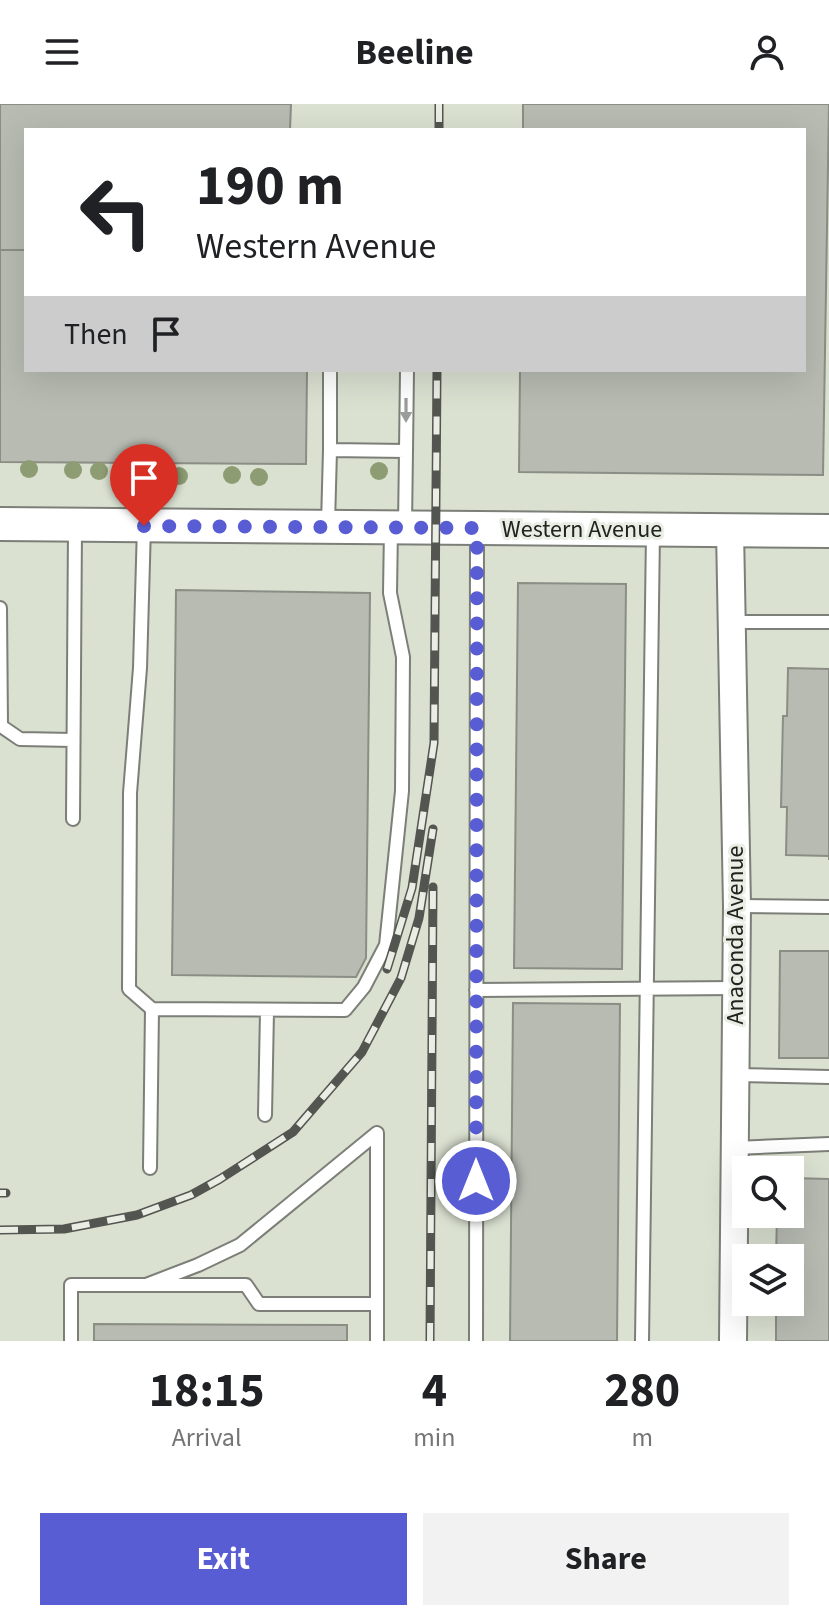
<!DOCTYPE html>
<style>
body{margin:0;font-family:"Source Sans 3",sans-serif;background:#f2f2f2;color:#202124;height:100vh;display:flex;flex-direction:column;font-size:30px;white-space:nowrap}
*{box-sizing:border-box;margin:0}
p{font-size:26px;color:#757577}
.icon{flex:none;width:44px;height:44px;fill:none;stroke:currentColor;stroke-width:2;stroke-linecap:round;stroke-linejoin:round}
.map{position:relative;height:1237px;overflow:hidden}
.details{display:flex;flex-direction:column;background:#fff;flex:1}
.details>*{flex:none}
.hud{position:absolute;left:24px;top:24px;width:782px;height:244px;border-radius:0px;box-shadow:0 8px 32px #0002;background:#fff;color:#202124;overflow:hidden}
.fabs{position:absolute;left:732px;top:1052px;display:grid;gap:16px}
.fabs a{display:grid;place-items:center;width:72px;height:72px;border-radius:0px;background:#fff;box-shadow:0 8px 32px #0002;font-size:40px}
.pin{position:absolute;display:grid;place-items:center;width:68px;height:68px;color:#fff;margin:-82px -34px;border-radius:50% 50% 50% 0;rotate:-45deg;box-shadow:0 0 8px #0007}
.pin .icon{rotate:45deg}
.me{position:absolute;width:88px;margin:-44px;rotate:0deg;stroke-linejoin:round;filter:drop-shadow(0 0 6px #0008)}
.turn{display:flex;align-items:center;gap:28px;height:168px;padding:0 40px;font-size:36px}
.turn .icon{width:104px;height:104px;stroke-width:2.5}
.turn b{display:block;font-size:56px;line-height:68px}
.then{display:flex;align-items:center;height:76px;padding:0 40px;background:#0003;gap:16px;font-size:30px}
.eta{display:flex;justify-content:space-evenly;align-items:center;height:136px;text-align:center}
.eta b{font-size:48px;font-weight:700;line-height:56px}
.cta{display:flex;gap:16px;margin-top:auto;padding:16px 40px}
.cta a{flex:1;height:92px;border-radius:0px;background:#595dd4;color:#fff;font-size:32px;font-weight:700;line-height:92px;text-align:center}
.cta a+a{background:#f2f2f2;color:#202124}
header{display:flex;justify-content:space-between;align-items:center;height:104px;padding:0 40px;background:#fff;font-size:36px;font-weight:700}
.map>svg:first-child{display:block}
</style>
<header><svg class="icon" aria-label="menu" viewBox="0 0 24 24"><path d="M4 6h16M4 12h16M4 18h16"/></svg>Beeline<svg class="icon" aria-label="person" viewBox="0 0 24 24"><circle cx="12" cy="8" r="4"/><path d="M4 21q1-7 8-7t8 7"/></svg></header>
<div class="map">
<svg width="829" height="1237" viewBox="0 0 829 1237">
<rect width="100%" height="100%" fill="#e9ede4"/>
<path fill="#dae1d1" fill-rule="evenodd" d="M0,0H829V1237H0ZM26,26H804V266H26ZM746,1066H790V1110H746ZM746,1154H790V1198H746Z"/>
<path fill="#b7bbb2" stroke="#8a8e85" stroke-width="2" d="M0,0H291L290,26H26V146H0Z
M523,0H829L823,371L519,368L520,266H804V26H523Z
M0,146H26V266H307L306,360L0,358Z
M518,479L626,480L622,865L514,864Z
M176,486L370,489L366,854L356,873L172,871Z
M788,564L829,565V756V752L786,751L787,703H781L783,612H787Z
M780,847H829V954H779Z
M513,899L620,900L617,1237H510Z
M790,1074L829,1075V1237H776V1198H790V1154H776L777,1110H790Z
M94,1220L347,1221V1237H94Z"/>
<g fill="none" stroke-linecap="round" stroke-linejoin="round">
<g stroke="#7b7f77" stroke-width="16">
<path id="service" d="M330,346V266
M406,347L407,266
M328,420L330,346L406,347L405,422
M144,422L140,564L130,689L129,885L152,905L345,906L364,883L386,841L402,687L403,553L390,489L391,424
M0,504L1,622L20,635L73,636
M731,518H829
M73,715L75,424
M737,802L829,803
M476,886L736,884
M735,971L829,973
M265,1011L267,907
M735,1044L829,1040
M150,1064L152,905
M146,1181L198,1161L240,1141L377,1029V1200
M71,1237V1181H246L259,1200H377V1237
M476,1237L477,424
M642,1237L653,428"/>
</g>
<g stroke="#7b7f77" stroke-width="30">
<path id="minor" d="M730,426L737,802L733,1237"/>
</g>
<g stroke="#7b7f77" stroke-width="36">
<path id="tertiary" d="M0,420L829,427"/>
</g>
<use href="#service" stroke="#fff" stroke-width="12"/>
<use href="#minor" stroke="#fff" stroke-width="26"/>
<use href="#tertiary" stroke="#fff" stroke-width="32"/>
<g stroke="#535550" stroke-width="9">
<path id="rail" d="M439,0V26
M387,865L412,784L434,639L437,266
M0,1089H6
M0,1126L64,1125L137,1111L191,1091L220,1075L293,1028L362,948L401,874L419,814L433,725
M430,1237L433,783"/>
</g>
<use href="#rail" stroke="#e9ede4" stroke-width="6" stroke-dasharray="18" stroke-linecap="butt"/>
</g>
<g fill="#8d9c73">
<circle cx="29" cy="365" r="9"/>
<circle cx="73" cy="366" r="9"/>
<circle cx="99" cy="367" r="9"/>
<circle cx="379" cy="367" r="9"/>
<circle cx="157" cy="370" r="9"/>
<circle cx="130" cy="371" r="9"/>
<circle cx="232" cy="371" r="9"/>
<circle cx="179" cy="372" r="9"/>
<circle cx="259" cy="373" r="9"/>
</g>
<defs><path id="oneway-solid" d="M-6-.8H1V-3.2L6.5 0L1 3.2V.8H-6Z" transform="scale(2)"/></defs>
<use fill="#9b9c9a" href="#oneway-solid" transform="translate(406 306) rotate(90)"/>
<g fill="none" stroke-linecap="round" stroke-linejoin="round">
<path stroke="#595dd4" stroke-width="14" stroke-dasharray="0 25.2" d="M144,422L477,424L476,1077"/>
</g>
<g text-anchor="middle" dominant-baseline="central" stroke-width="6" stroke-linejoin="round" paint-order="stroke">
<g font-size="24" fill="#21231f" stroke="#e9ede4">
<text x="582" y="425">Western Avenue</text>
<text transform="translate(735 831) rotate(-90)">Anaconda Avenue</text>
</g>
</g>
</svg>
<div class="fabs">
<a><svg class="icon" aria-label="search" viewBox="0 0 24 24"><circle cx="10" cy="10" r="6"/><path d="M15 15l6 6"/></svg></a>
<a><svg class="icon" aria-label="layers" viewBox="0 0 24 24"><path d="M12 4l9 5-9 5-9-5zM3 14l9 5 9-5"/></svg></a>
</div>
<div class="pin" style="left:144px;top:422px;background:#d93025"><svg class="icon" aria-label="arrive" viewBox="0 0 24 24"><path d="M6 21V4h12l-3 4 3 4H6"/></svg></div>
<svg class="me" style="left:476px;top:1077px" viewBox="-20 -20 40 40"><circle r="17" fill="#595dd4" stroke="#fff" stroke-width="3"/><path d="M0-11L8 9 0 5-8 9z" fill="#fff"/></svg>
<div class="hud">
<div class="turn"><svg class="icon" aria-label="left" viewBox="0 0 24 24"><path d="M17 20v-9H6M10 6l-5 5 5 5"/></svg><div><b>190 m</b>Western Avenue</div></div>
<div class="then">Then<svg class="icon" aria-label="arrive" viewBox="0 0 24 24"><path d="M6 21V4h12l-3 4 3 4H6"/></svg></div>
</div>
</div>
<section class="details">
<div class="eta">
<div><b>18:15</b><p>Arrival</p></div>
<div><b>4</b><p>min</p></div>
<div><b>280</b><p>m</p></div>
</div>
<div class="cta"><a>Exit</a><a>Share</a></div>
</section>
